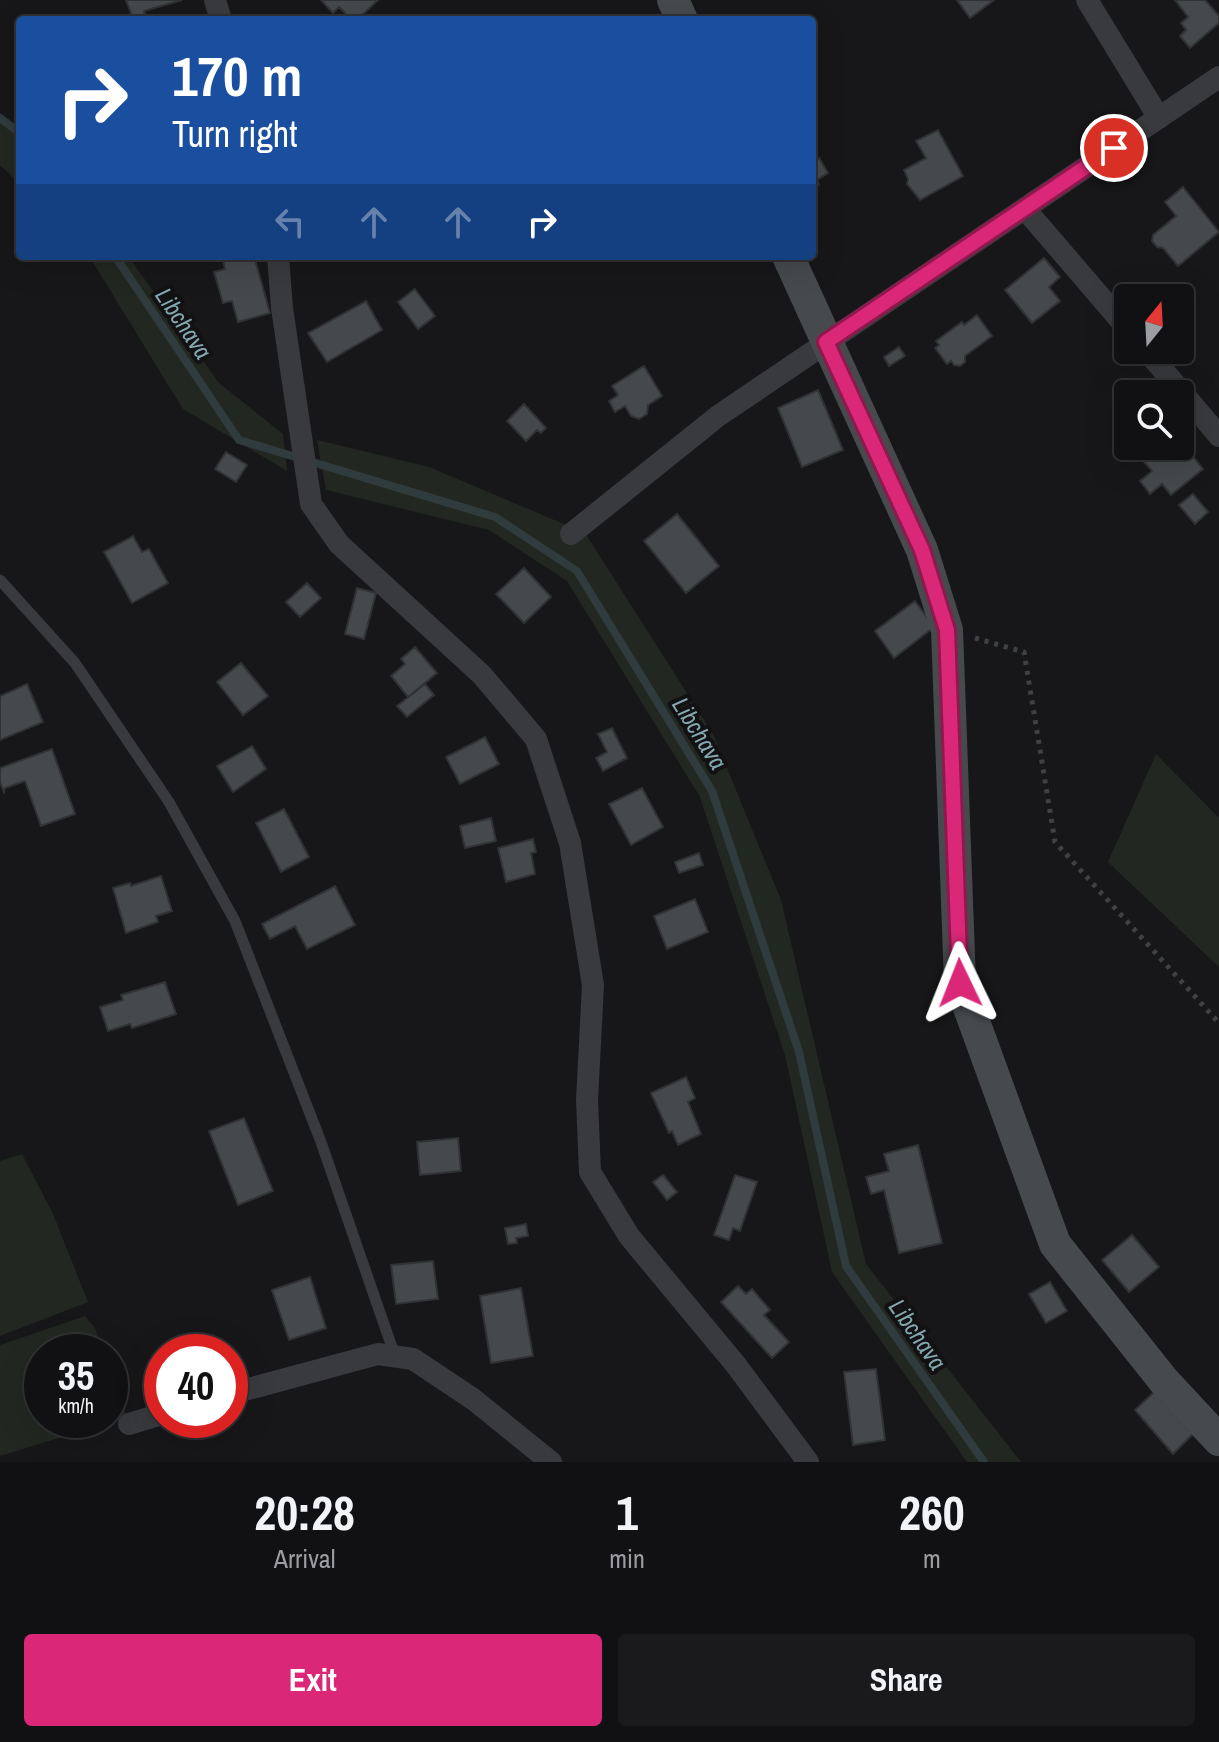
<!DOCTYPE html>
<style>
body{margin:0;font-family:"Archivo Narrow",sans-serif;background:#1a1a1c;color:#f1f3f6;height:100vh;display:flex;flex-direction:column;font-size:30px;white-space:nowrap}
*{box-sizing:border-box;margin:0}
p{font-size:26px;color:#9c9da0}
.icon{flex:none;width:44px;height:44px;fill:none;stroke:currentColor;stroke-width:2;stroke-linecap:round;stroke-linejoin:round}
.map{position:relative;height:1462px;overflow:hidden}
.panel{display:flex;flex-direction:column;background:#111113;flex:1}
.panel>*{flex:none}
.hud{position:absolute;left:16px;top:16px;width:800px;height:244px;border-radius:8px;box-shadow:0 8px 32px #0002,0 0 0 2px #303133;background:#1a4fa0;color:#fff;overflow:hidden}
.needle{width:52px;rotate:18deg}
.tools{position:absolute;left:1114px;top:284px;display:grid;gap:16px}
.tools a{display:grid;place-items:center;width:80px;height:80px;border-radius:8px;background:#111113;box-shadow:0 8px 32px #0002,0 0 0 2px #303133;font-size:40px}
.speed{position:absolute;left:24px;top:1334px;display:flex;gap:16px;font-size:40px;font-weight:700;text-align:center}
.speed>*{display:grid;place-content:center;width:104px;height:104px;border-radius:50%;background:#111113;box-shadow:0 8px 32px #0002,0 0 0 2px #303133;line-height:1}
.speed small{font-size:20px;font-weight:400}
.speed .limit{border:12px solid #d22;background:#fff;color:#111}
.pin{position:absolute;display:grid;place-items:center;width:68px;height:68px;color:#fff;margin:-34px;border:4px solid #fff;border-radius:50%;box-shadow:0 2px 8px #0007}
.me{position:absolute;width:88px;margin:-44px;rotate:358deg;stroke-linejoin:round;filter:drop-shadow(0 0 6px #0008)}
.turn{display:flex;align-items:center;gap:28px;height:168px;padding:0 24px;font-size:36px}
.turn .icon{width:104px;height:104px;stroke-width:2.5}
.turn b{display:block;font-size:56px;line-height:68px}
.lanes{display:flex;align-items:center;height:76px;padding:0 24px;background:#0003;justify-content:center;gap:40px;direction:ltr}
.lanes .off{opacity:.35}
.eta{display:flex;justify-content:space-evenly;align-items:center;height:136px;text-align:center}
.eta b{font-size:48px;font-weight:700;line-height:56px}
.primary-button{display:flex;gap:16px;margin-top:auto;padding:16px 24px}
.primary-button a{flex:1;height:92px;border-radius:8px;background:#db2777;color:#fff;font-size:32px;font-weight:700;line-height:92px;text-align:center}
.primary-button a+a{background:#1a1a1c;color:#f1f3f6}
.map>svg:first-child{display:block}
</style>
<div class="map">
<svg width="1219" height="1462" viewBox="0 0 1219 1462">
<rect width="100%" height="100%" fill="#171719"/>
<path fill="#222821" d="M0,113L20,129V184L0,165Z
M89,256H128L219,383L283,434L287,471L183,409Z
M317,440L429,467L585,533L713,734L781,900L866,1264L1021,1462H967L832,1272L785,1055L700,797L567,581L489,530L326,490Z
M1156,754L1219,818V967L1108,862Z
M22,1154L53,1214L88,1302L0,1336V1161Z
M85,1316L95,1328L103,1352H42V1420H110V1371L127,1417L0,1456V1345Z"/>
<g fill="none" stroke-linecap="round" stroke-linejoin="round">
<path stroke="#303b3e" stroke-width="8" d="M0,118L20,133
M115,256L239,440L495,517L577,571L712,791L799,1052L846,1266L984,1462"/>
</g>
<path fill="#46494b" stroke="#313234" stroke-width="2" d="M126,0H182L144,11L145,14L133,19Z
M321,0H378L357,20H352L339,7L333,13Z
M957,0H994L970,18Z
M1175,0H1205L1219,16V23L1190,48L1180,36L1186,30L1181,23L1188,17Z
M938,130L963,176L920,200L907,184L908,179L904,170L926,158L916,141Z
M819,158L828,173L817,180L819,185L812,189V162Z
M1183,187L1219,232L1178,266L1163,248L1157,247L1152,241L1153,235L1176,216L1165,202Z
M222,256H254L270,313L238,322L232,301L223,303L214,272L225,269Z
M1044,258L1060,277L1049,287L1060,301L1032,323L1005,290Z
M415,289L435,316L418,329L398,302Z
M366,301L382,330L327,362L308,333Z
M977,315L992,336L965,356V362L960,366L954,365L951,361L947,364L935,348L939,345L936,341L962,322L964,325Z
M899,347L905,356L889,366L884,357Z
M644,366L662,396L648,405L647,414L639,419L631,416L625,406L615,412L609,401L618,395L612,386Z
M818,390L843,450L802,467L778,408Z
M524,404L546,428L541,433L537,430L526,441L507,421Z
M1180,440L1203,469L1171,495L1162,484L1150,494L1140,481L1152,471L1144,462L1157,451L1153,446H1180Z
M226,452L247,465L236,482L215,469Z
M1193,494L1208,512L1195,524L1179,505Z
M677,514L719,566L686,593L644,541Z
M133,536L142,552L149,549L168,583L132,603L104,552Z
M524,568L551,597L524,623L496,594Z
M307,583L321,598L300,617L286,602Z
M357,588L376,593L364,639L345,634Z
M915,601L934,627L894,658L875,631Z
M415,647L437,673L408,697L391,676L405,664L401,659Z
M241,663L268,696L243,715L217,682Z
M27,684L43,722L0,740V696Z
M425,684L434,695L407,717L397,706Z
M612,728L627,758L603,771L596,758L607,752L598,734Z
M485,737L499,764L460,784L446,757Z
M252,746L266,769L233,792L217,766Z
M52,749L75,814L41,826L25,781L5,788L4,792L0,782V768Z
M642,788L663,827L631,845L609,804Z
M284,809L309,857L281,872L256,823Z
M491,818L496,841L465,848L460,826Z
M533,839L536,852L531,853L535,874L506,882L498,848Z
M699,853L703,865L679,873L675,862Z
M161,876L172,911L156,916L158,922L126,933L113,888L130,883L131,886Z
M335,886L355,925L307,949L295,926L270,939L262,924Z
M695,899L708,932L667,949L654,916Z
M165,982L176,1014L132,1028L130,1024L108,1031L100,1007L123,1000L121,995Z
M686,1077L695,1098L688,1102L701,1134L678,1145L672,1131L669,1133L651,1093Z
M244,1118L273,1191L238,1205L209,1131Z
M458,1138L461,1171L420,1175L417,1142Z
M918,1145L942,1243L899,1253L884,1190L871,1194L866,1177L889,1171L884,1154Z
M663,1175L677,1192L667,1200L653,1182Z
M735,1175L757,1182L740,1231L733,1228L729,1240L714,1235Z
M526,1224L528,1236L516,1238L517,1243L508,1244L505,1228Z
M1132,1235L1159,1267L1129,1292L1102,1260Z
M433,1261L438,1299L396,1304L391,1265Z
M310,1277L326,1328L289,1340L272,1290Z
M1050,1282L1067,1311L1046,1323L1029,1294Z
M738,1286L746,1294L752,1289L770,1310L764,1315L789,1342L772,1358L721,1302Z
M521,1288L533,1356L491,1363L480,1296Z
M876,1369L885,1440L853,1445L844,1372Z
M1154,1392L1193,1434L1173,1454L1135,1410Z"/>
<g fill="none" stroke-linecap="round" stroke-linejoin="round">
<path stroke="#3e4244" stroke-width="5" stroke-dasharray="4 6" stroke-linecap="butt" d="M975,638L1024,652L1055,842L1219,1023"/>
<path stroke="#383a3d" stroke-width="11" d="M0,580L75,663L169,802L235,921L321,1142L395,1356"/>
<path stroke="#383a3d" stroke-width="22" d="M215,0L221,20
M1087,0L1159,118
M1025,209L1128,329
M278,256L282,308L311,504L339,544L482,675L536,739L570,843L593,985L587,1100L590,1172L629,1236L736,1365L808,1462
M1146,350L1219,436
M571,534L718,416L1219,77
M230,1394L378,1354L413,1359L473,1399L551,1462
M129,1424L162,1414"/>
<path stroke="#464a4d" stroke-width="32" d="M673,0L682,20
M788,256L922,550L947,630L960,983L1055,1244L1164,1381L1219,1440"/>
</g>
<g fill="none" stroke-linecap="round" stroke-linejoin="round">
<g stroke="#8e194d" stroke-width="20">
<path id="route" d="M960,983L947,630L922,550L826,342L1114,148"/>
</g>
<use href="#route" stroke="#db2777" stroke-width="14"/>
</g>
<g text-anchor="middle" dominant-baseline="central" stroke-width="8" stroke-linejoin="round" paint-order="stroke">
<g font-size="24" font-style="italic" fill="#84a8b0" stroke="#121214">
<text transform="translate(184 323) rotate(56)">Libchava</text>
<text transform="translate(700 733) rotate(58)">Libchava</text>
<text transform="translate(918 1334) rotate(55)">Libchava</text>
</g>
</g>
</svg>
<div class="tools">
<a><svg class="needle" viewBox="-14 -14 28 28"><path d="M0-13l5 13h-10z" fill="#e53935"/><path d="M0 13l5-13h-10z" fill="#9c9da0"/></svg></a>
<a><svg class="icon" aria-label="search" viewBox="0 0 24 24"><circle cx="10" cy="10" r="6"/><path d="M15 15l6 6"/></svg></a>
</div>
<div class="speed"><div>35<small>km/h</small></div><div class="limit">40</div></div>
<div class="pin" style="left:1114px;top:148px;background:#d93025"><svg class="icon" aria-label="arrive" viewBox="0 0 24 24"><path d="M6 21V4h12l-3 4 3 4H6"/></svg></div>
<svg class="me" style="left:960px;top:983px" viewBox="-20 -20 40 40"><path d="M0-17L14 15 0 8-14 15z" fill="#db2777" stroke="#fff" stroke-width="4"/></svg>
<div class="hud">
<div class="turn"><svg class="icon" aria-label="right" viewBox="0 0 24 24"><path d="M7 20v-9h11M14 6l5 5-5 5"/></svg><div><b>170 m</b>Turn right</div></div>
<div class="lanes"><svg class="icon off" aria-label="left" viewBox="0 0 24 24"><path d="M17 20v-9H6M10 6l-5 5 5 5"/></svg><svg class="icon off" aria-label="ahead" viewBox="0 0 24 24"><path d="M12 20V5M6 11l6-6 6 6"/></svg><svg class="icon off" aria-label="ahead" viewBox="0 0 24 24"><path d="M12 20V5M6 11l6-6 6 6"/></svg><svg class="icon" aria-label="right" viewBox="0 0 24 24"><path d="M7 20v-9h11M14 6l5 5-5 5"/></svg></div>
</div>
</div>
<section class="panel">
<div class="eta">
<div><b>20:28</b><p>Arrival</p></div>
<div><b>1</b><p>min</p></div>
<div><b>260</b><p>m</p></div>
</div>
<div class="primary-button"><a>Exit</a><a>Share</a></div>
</section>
